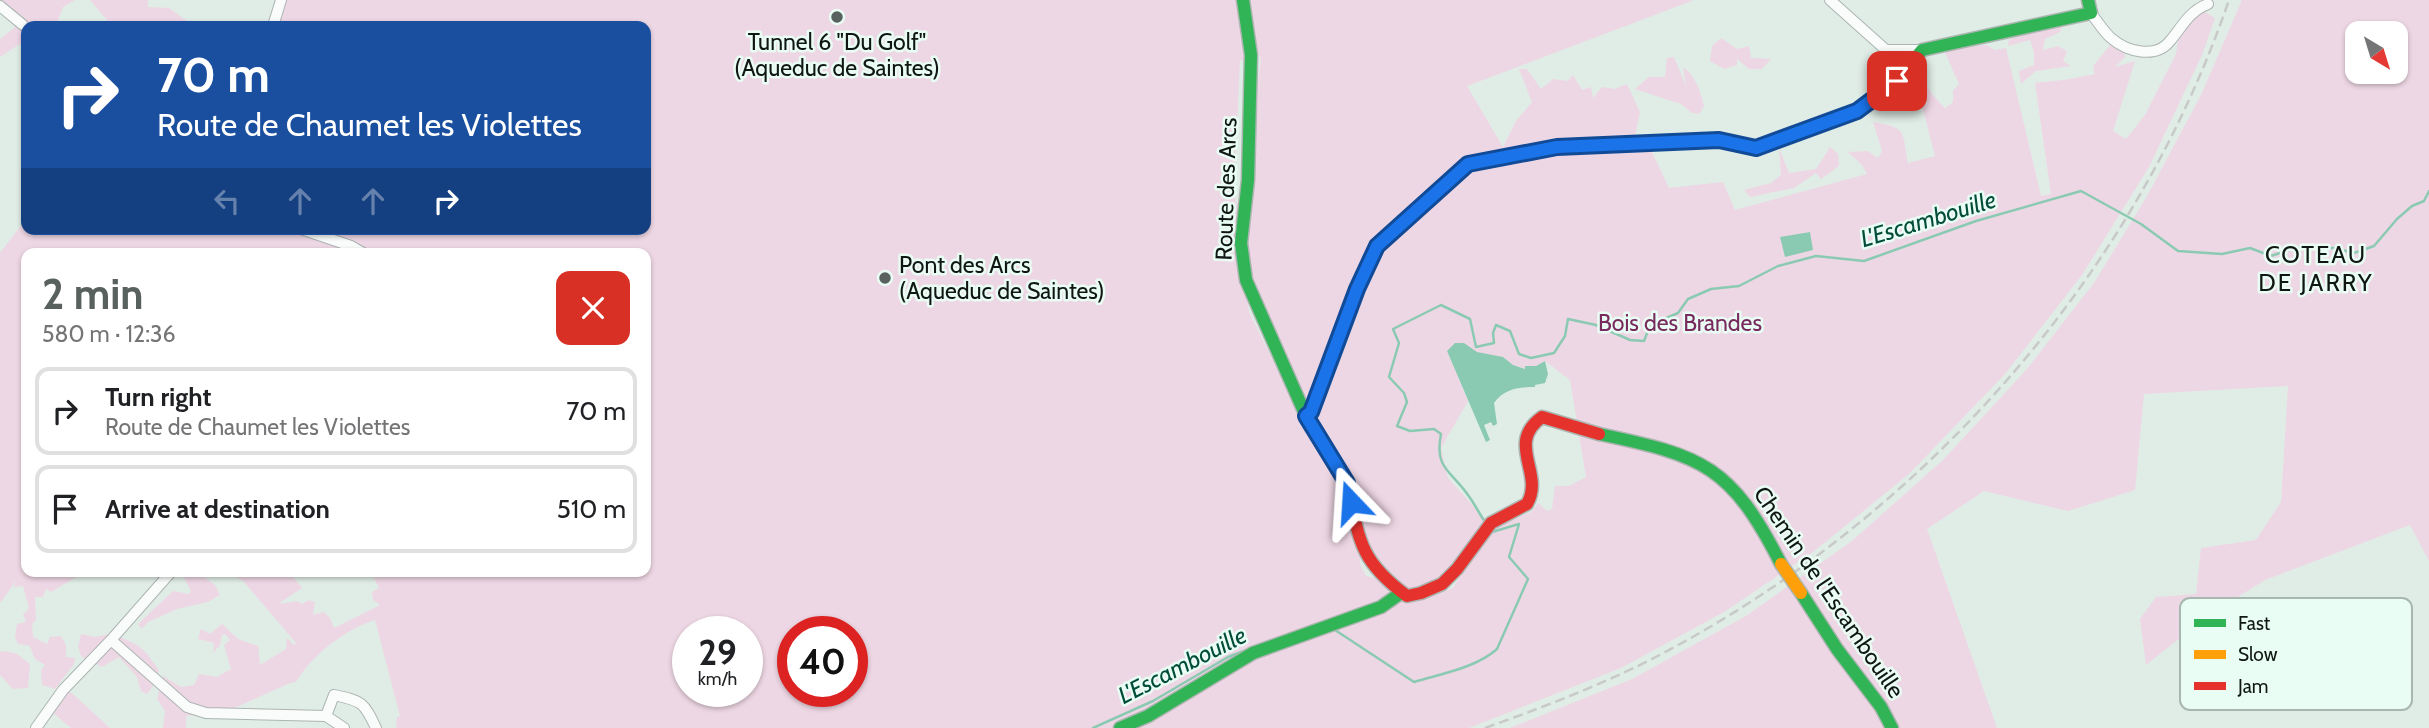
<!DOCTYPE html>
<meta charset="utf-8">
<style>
body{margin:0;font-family:Cabin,sans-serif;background:#f6f6f6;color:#202124;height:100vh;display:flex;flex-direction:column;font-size:26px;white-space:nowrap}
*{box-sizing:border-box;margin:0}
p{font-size:23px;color:#757577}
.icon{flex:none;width:38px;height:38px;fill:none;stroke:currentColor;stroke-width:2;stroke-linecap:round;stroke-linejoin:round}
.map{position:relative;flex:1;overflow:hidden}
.side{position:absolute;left:21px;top:248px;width:630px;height:329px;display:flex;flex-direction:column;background:#fff;border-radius:14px;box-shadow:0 2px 5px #0004}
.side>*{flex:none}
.hud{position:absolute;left:21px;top:21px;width:630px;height:214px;border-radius:14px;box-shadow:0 2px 5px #0004;background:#1a4fa0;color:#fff;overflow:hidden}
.needle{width:46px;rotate:142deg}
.tools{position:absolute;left:2345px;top:21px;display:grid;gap:14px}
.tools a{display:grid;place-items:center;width:63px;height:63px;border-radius:14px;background:#fff;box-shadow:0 2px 5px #0004;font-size:35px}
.speed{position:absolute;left:672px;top:616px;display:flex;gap:14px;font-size:35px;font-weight:700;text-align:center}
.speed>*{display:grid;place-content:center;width:91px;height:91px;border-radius:50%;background:#fff;box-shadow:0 2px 5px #0004;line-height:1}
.speed small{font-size:18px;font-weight:400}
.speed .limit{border:10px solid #d22;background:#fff;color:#111}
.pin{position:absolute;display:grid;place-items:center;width:60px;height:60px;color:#fff;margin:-30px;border-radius:14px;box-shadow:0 4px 10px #0006}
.me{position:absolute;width:77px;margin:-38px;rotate:340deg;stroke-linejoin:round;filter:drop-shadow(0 0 5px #0008)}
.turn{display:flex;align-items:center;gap:24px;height:147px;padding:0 21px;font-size:32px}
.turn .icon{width:91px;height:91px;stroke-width:2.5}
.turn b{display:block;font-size:49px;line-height:60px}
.lanes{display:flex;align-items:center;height:66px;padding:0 21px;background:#0003;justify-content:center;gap:35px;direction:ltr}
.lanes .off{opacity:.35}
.round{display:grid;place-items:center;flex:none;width:74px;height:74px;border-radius:14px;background:#f6f6f6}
.head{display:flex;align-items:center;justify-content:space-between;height:119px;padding:0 21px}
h1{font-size:42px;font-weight:700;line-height:52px;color:#58615d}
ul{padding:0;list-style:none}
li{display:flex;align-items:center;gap:21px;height:88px;margin:0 14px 10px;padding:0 7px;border:4px solid #e0e0e0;border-radius:14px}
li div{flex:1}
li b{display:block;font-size:26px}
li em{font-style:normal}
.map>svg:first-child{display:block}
</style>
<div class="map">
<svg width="2429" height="728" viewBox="0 0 2429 728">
<rect width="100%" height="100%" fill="#e0ece6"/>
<path fill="#eed7e4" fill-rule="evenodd" d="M0,0H75L63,7L56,26H26V40L0,57V39L14,28L20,16Z
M90,0H148V7L169,8L194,26H112Z
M285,0H1244L1247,62L1240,60L1234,194L1244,224L1254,110L1261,60L1253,36L1251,0H1694L1467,86L1503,147L1516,121L1532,102L1519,69H1527L1541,89L1553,79L1567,81L1573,75L1582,90L1591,87L1593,98L1602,87L1615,89L1627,84L1640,112L1634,140L1651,150L1669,188L1723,182L1735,210L1867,174L1862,165L1848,152L1868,151L1878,158L1882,151L1873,122C1908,128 1902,131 1908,163L1935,156L1920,98L1912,86L1902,95L1895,91L1901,83L1918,69L1922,71C1925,87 1934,97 1945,108L1953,102V91L1959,84L1944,50L1986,45L1995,50L2006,48L2041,196L2051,194L2035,83L2064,80L2095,74L2093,66L2112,43L2122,48L2125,57L2115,67L2135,61L2113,131L2126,139L2145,115L2176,54L2180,26L2203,11L2215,18L2202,55L2149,167L2082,275L2005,374L1909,474L1813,552L1724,612L1621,668L1469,728H396L397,717L400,716L375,620C344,630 312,655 296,682L290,683L230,710L186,716V728H163L165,711L157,699L163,676L181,687L194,685L199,674L217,677L231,669L224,645L230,640L225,634L222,635L220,645L213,653L214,643L198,639L201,629L210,634L222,624L238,639L258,646L260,665L286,649L287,638L294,645L296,643L243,581L232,575L233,572H289L302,588L278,604L297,601L302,604L309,600L315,602L313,615L324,612L330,618L334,628L380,605L373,600L372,592L379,588L371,572H646V254H26V572H85L51,592L46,589L43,597H35L36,620L32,624L33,637L47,644L50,637L61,636L66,645V657L75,658L74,664L55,689L42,685L41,670L45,665L35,659L30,646L18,644L15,637L17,624L26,622L23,615L29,608L23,586L14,587L16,581L0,603V253L26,219V229H287L313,237L322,229H646V26H277ZM1242,266L1256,308L1297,381L1333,452L1366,544L1379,568L1400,586L1414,591L1428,589L1467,565L1453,588L1424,599L1389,598C1389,582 1380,579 1366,576L1360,564L1361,554L1351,531L1340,483L1282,379L1249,312ZM1447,351L1503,357L1513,365L1526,369V366H1536L1545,361L1570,380L1586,477L1569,486H1555L1552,509L1547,511L1538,503L1531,512L1497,526L1487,521L1448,478L1441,448L1468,401ZM688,632H747V691H688ZM793,632H852V691H793Z
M2242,0H2429V561L2410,525L2265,580L2209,615L2146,665L2140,619L2156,597L2196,594L2201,548L2256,540L2281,502L2288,386L2144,394L2135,490L2068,511L1984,491L1927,529L1997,728H1510L1632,679L1746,616L1852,541L1943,460L2027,369L2094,283L2146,198L2201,95ZM2357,33H2396V72H2357Z
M2058,24L2062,26L2060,32L2045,39L2043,50L2058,46L2067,51L2063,61L2071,66L2036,71L2021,84L2019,71L2034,65V52L2030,40L2008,46L2009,40L2030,30Z
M1721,38L1737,49L1749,46L1751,58L1771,59L1762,69H1749L1737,59V65L1724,69L1710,61L1712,46Z
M1674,57L1686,86L1683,67C1695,75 1701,92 1704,106L1699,114L1692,113L1681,104L1635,89L1649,77H1665L1667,58Z
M1830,147L1838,154L1839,166L1821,179L1816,173L1794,188L1750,197L1744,190L1771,183L1781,175L1779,148L1789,173L1816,169Z
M181,572H205L204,577L215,585L220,595L208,602L177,609L148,622L142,629L138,624L173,591L189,594L191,591Z
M115,633C122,639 128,640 135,644C145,649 152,661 159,670L153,686L147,694L141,691L137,677L119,657L102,667L81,656L78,647L81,634L95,637Z
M5,651L17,654L30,664L28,688L13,689L0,675V652Z
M67,691L73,694L110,728H71L52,712Z"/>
<path fill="#8bcab2" d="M1810,232L1813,250L1785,257L1780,237Z
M1455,343H1464L1477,352L1503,357L1513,365L1525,369V366H1536L1545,361L1548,374L1545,383L1535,385V387C1518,387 1504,389 1494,403L1497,424L1493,426L1491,422L1484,425L1490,440L1486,442L1447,351Z"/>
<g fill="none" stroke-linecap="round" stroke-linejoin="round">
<path stroke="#8bcab2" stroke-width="2.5" d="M1486,523C1479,514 1475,504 1468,495C1451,470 1434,469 1441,434L1434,429L1410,431L1397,426L1407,402L1404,393L1389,377L1399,343L1393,329L1441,305L1470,319L1476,347L1494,343L1493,333L1496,325L1510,331L1519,354L1531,358L1554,353L1565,336L1568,319L1596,325L1630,340L1644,341L1649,328L1662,320L1678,313L1688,299L1711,289L1739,286L1778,266L1816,256L1864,261L1976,221L2081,191L2141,224L2178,251L2222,254L2250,248L2271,256L2295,248H2334L2354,253L2374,246L2397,219L2412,206L2424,201L2429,191
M1311,626L1324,622
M1332,628L1414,682C1440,674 1476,668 1497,649L1528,579L1509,557L1519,524L1492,532L1490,529
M1093,728L1153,701L1228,657L1249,649"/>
<g stroke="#acb5b1" stroke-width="12">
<path id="street" d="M1830,0L1886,50H1922
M0,6L23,25
M2091,13C2097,21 2104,32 2111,38C2127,52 2156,59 2170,41C2182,27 2189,11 2208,4
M273,26L281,0
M301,229L351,246L365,254
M111,640L187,707L206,713L326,716L344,728
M326,716L334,695C362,701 364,702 376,728
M36,728L63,690L111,640L171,572"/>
</g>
<g stroke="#acb5b1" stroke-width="15">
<path id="fast" d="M1243,0L1251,55L1248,180L1241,243L1246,280L1306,416L1347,483L1349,490
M1790,136L1857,111L1897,81L1922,50L2091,13L2088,0
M1599,434C1704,456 1731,466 1781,564
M1801,593L1837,649L1881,707L1892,728
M1120,728L1148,716L1253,653L1381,607L1398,595L1400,591"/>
</g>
<g stroke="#acb5b1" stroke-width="15">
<path id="slow" d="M1485,161L1557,147L1719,140L1756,148L1790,136"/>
</g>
<g stroke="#acb5b1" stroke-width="15">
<path id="jam" d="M1306,416L1311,413L1357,289L1377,246L1468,164L1485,161
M1349,490C1359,543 1362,563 1407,596L1421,593L1442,584L1457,569L1491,523L1527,504C1545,473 1505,444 1542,417L1599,434"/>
</g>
<use href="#street" stroke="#fafcfb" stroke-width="10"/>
<use href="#fast" stroke="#30b455" stroke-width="12"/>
<use href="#slow" stroke="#ff9f0a" stroke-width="12"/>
<use href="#jam" stroke="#e5322d" stroke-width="12"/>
<path stroke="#c7cac9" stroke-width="2.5" stroke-dasharray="10 5" stroke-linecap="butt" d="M1485,728C1541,708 1596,687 1650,660C1915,524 2132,283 2229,0"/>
<g stroke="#acb5b1" stroke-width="15" stroke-linecap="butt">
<path id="slow-bridge" d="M1781,564L1801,593"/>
</g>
<use href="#slow-bridge" stroke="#ff9f0a" stroke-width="12"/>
</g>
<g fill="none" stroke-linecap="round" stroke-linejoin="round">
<g stroke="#114b97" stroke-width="18">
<path id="route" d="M1351,502L1347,483L1306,416L1311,412L1357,289L1377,246L1468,164L1557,147L1719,140L1756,148L1857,111L1897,81"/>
</g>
<use href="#route" stroke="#1a73e8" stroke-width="12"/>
</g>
<g fill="#58615d" stroke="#e9fdf4" stroke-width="2.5">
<circle cx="837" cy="17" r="7"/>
<circle cx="885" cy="278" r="7"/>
</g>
<g text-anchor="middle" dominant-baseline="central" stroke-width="5" stroke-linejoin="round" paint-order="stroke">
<g font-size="23" fill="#0f1613" stroke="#e9fdf4">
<text x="837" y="42">Tunnel 6 "Du Golf"<tspan x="837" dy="26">(Aqueduc de Saintes)</tspan></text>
<text x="899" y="265" text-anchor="start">Pont des Arcs<tspan x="899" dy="26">(Aqueduc de Saintes)</tspan></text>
</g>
<g font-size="23" fill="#0f1613" stroke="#e9fdf4">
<text transform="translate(1226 189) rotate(-88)">Route des Arcs</text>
<text transform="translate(1829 592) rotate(56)">Chemin de l'Escambouille</text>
</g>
<g font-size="23" fill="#782a5d" stroke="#e9fdf4">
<text x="1680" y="323">Bois des Brandes</text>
</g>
<g font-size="24" font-style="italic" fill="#024d39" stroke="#e9fdf4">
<text transform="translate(1928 219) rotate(-17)">L'Escambouille</text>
<text transform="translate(1182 665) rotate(-27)">L'Escambouille</text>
</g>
<g font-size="24" letter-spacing="2" fill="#0f1613" stroke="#e9fdf4">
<text x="2316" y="254">COTEAU<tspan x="2316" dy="28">DE JARRY</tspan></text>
</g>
</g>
<rect x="2180" y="598" width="232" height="112" rx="10" fill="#e9fdf4" stroke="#a8b8b0" stroke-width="2"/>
<rect x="2194" y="619" width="32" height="8" fill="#30b455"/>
<rect x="2194" y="650" width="32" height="9" fill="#ff9f0a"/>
<rect x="2194" y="682" width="32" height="8" fill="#e5322d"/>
<g font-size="19" fill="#0f1613">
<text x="2238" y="630">Fast</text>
<text x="2238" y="661">Slow</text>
<text x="2238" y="693">Jam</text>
</g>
</svg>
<div class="tools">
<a><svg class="needle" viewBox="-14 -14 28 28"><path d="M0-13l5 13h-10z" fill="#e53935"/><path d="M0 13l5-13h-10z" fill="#757577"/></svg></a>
</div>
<div class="speed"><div>29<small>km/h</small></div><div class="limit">40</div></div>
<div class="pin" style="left:1897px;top:81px;background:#d93025"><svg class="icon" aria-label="arrive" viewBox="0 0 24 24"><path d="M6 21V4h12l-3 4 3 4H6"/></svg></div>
<svg class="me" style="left:1351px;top:502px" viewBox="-20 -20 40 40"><path d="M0-17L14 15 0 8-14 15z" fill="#1a73e8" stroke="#fff" stroke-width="4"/></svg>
<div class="hud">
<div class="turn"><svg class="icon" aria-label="right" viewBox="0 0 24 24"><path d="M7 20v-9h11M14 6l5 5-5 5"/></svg><div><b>70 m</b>Route de Chaumet les Violettes</div></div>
<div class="lanes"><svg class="icon off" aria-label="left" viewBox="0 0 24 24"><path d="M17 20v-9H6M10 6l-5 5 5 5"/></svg><svg class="icon off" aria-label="ahead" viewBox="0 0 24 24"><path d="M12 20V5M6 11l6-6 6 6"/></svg><svg class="icon off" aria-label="ahead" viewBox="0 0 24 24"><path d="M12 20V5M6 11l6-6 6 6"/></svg><svg class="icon" aria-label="right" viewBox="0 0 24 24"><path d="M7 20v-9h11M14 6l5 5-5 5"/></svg></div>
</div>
<section class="side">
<div class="head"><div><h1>2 min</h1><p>580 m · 12:36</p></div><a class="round" style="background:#d93025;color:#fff"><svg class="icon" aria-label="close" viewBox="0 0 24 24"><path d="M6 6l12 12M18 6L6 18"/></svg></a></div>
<ul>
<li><svg class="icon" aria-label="right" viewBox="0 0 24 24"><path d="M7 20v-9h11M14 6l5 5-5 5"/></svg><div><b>Turn right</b><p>Route de Chaumet les Violettes</p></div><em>70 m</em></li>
<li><svg class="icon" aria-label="arrive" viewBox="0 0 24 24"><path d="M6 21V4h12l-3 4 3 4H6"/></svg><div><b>Arrive at destination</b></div><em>510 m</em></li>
</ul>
</section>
</div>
